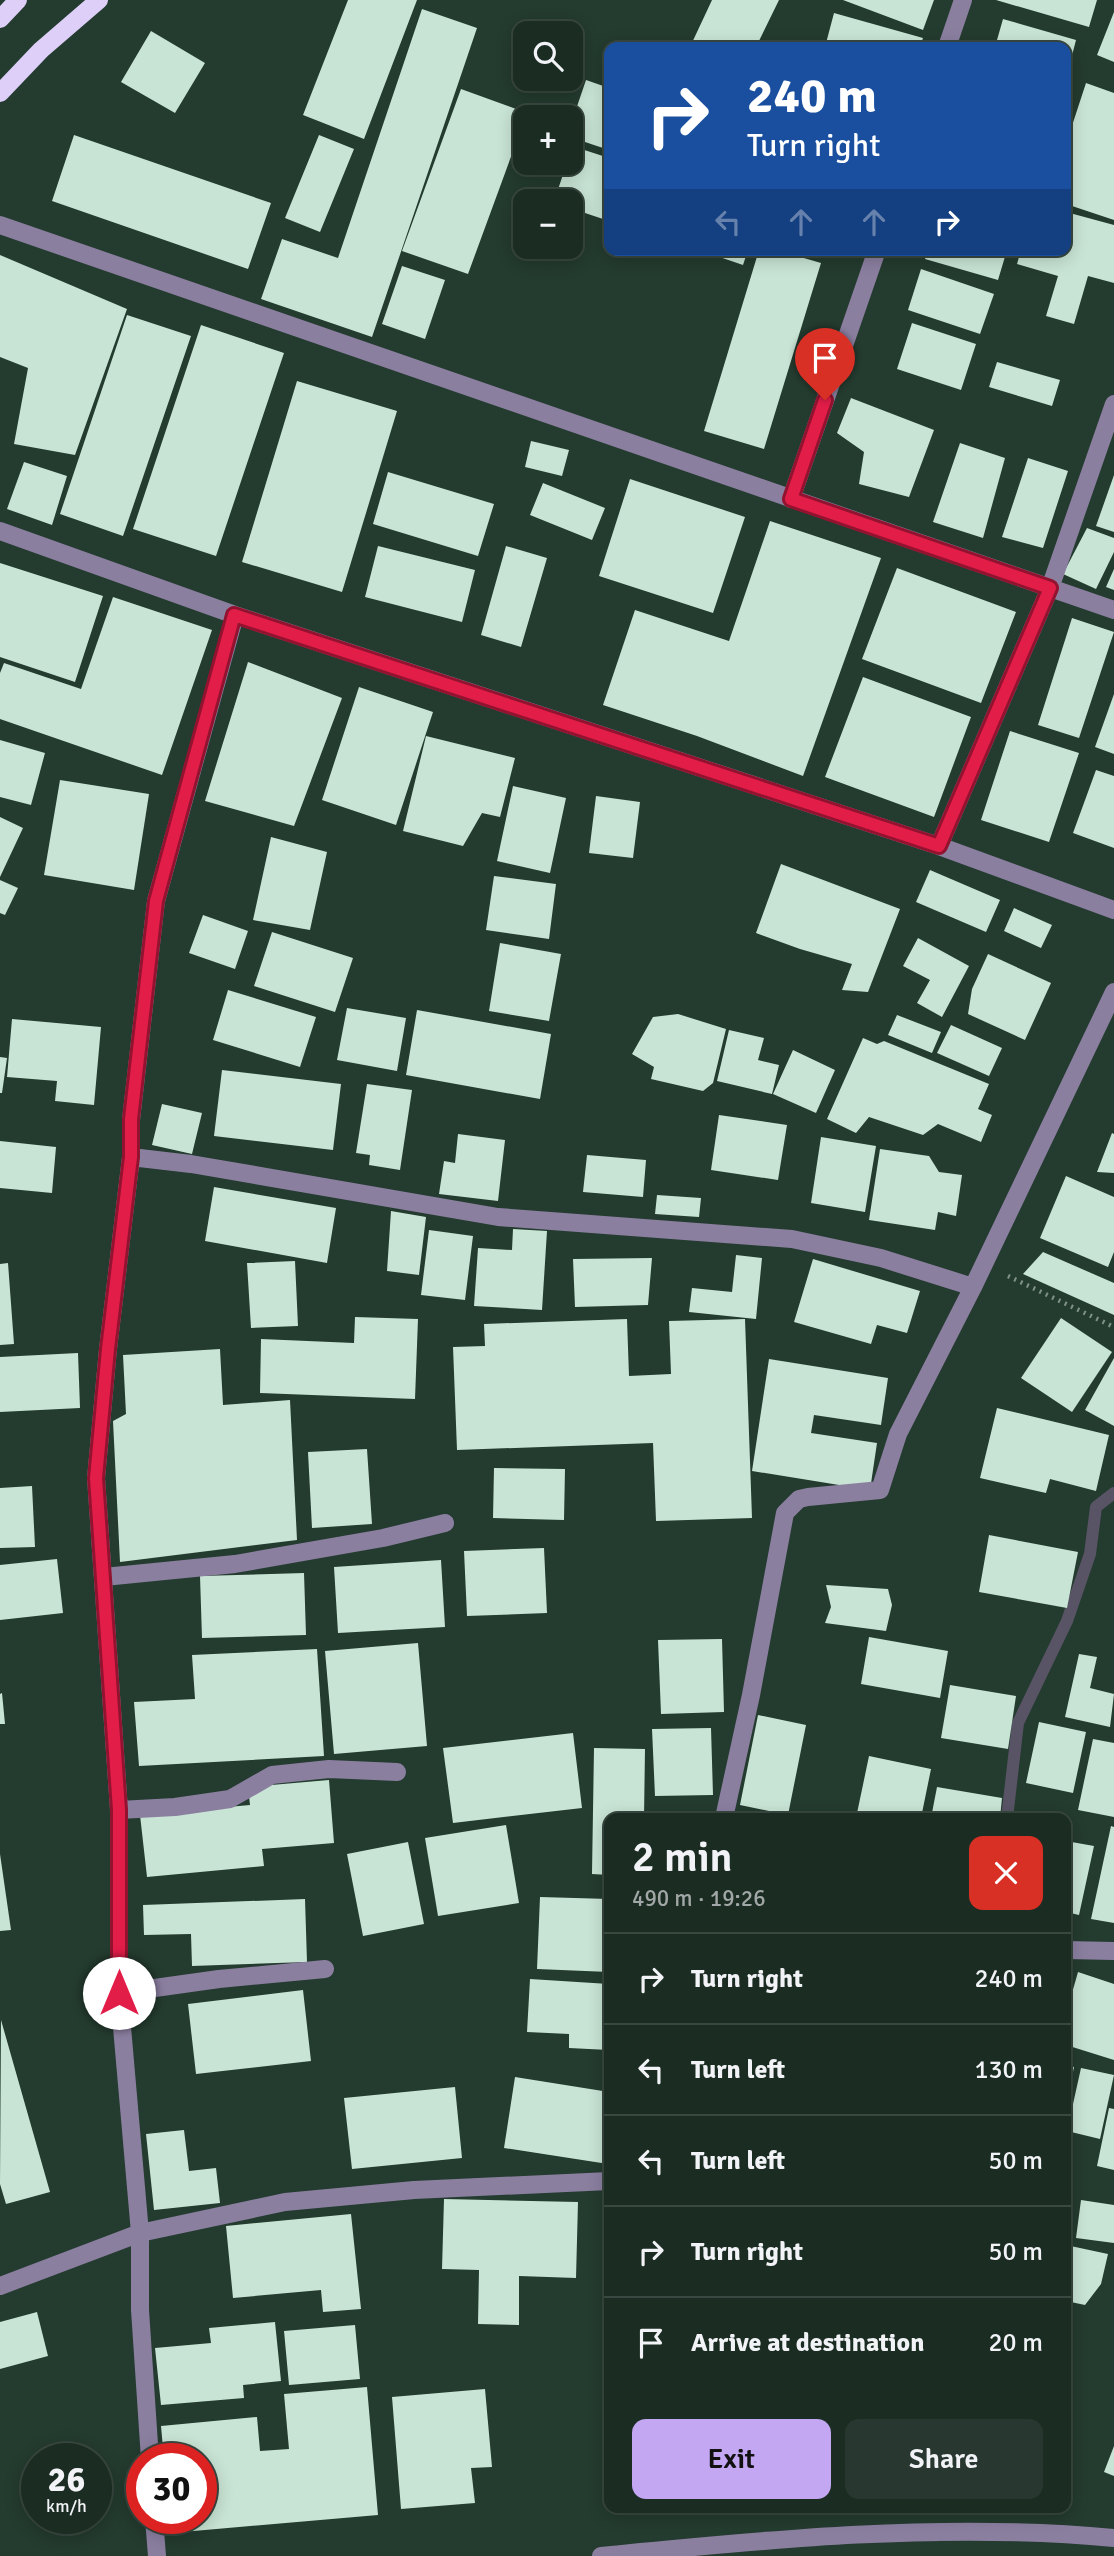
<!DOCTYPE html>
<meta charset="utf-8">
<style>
body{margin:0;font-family:Signika,sans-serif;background:#283830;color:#f1f3f6;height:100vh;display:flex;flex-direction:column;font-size:26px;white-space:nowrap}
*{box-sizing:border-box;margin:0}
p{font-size:23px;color:#a0a7a6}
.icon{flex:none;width:38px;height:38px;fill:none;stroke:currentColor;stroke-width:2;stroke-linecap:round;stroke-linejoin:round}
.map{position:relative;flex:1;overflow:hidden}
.sheet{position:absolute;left:604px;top:1813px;width:467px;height:700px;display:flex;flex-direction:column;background:#1b2c23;border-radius:14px;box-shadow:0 4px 18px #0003,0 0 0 2px #394841}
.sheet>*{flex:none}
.hud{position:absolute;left:604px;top:42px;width:467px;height:214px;border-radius:14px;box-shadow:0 4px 18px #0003,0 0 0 2px #394841;background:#1a4fa0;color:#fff;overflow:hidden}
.fabs{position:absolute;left:513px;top:21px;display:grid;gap:14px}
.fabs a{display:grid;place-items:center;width:70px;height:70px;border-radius:14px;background:#1b2c23;box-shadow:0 4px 18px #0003,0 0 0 2px #394841;font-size:35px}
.speed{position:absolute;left:21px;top:2443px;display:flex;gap:14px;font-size:35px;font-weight:700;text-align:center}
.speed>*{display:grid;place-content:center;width:91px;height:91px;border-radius:50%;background:#1b2c23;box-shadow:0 4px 18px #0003,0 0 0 2px #394841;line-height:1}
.speed small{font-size:18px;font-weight:400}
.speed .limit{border:10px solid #d22;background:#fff;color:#111}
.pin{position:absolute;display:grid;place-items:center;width:60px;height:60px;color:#fff;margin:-72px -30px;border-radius:50% 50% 50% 0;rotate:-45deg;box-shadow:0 0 7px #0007}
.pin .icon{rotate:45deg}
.me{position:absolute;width:77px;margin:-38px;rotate:0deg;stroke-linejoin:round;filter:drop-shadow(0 0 5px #0008)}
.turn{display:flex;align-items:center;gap:24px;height:147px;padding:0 28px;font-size:32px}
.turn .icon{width:91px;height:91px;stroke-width:2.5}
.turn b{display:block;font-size:49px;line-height:60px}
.lanes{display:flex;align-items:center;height:66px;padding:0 28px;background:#0003;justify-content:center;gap:35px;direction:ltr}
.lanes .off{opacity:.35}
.round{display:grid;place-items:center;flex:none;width:74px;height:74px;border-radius:14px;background:#283830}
.overview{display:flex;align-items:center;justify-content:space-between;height:119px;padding:0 28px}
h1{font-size:42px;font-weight:600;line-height:52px}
.button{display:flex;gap:14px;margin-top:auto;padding:14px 28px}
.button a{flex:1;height:80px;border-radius:14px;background:#c3a7f2;color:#111;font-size:28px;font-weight:600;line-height:80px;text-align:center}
.button a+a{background:#283830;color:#f1f3f6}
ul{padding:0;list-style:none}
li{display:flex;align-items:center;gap:21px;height:91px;padding:0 28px;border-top:2px solid #394841}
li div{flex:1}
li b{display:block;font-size:26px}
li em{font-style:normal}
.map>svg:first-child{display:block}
</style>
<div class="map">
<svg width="1114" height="2556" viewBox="0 0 1114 2556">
<rect width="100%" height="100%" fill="#243b2f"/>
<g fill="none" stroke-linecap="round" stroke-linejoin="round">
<path stroke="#585465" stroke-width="12" d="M1007,1818L1018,1723L1067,1621L1090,1554L1096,1507L1114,1493"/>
</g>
<path fill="#c8e4d4" d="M348,0H417L364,139L303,115Z
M712,0H779L756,47H690Z
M843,0H934L923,30Z
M996,0H1097L1089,27Z
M422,9L477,28L372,337L261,299L282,239L338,258Z
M1114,12V62L1097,55Z
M834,13L923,38L920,47H825Z
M1003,19L1076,40L1067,75L1066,47H995Z
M151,31L205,63L175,113L121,82Z
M586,80L609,88V150L570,137V127Z
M1086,83L1114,93V220L1066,204V144Z
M461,89L527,113L468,274L402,251Z
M74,135L271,203L248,269L52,201Z
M319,135L354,149L320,232L285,218Z
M572,146L609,158V221L570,208V201H554L567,163H570Z
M1066,212L1114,225V283L1088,276L1074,324L1046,316L1058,276L1017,264L1021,250H1066Z
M699,250H748L743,265Z
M759,250H791L790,254L821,263L764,449L704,431Z
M928,250H1007L998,280L925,259Z
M0,255L127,309L75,455L14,444L28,368L0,357Z
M402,266L445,280L425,339L382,324Z
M921,269L994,294L980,334L908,310Z
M127,315L191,336L123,536L60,514Z
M912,323L976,344L961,390L897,369Z
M201,325L284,353L216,556L133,529Z
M997,362L1060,380L1052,406L989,387Z
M297,381L397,411L342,592L242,562Z
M851,398L934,430L909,497L859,484L864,452L837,433Z
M531,441L569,450L562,476L525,467Z
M960,443L1005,458L983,538L933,522Z
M1028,458L1068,471L1043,548L1002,537Z
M24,462L67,476L52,525L7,509Z
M388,472L494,504L478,556L373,524Z
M1114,475V532L1096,526Z
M630,479L745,517L713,613L599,576Z
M543,483L605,508L592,540L530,515Z
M770,521L881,558L803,776L697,736L603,705L635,610L729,641Z
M1087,528L1114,538V552L1096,589L1063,574Z
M378,546L475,570L462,622L365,597Z
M506,546L547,558L521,647L481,635Z
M0,563L103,596L75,682L0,657Z
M897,568L1016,612L981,703L862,659Z
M1114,569V590L1106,587Z
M113,597L212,630L162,775L0,719V673L4,663L81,689Z
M1072,618L1114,632L1079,738L1038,725Z
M248,662L342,698L294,826L205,801Z
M863,677L971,717L934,817L825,777Z
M359,687L433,712L396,825L322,800Z
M1114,694V754L1095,747Z
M1010,731L1079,753L1049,842L981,820Z
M426,736L515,758L500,817L482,813L463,846L403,831Z
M0,740L45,753L31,805L0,797Z
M1096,770L1114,776V848L1073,833Z
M60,780L149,794L134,890L44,875Z
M513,786L566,798L550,873L497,861Z
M596,796L640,802L633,858L589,853Z
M0,817L23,828L0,877Z
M271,837L327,852L310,930L253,920Z
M781,864L900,909L868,992L842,990L852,964L800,949L756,933Z
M930,870L1000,900L986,932L916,902Z
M494,876L556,884L549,939L486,930Z
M0,880L18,888L5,915L0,913Z
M1014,908L1052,925L1041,948L1004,931Z
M203,915L248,931L235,969L189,953Z
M272,932L353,958L335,1012L254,986Z
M918,938L969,966L942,1017L917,1003L930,980L903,966Z
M500,943L561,954L549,1021L489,1011Z
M988,954L1051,983L1025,1040L968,1014L972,989Z
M228,990L316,1017L300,1067L213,1040Z
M347,1008L406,1018L397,1071L337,1060Z
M417,1010L551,1034L540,1099L406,1075Z
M678,1014L726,1029L713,1083L703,1091L651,1079L654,1067L632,1054L653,1017Z
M897,1015L941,1032L932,1053L888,1035Z
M12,1019L101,1027L94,1105L55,1101L57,1081L7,1077Z
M951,1025L1002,1048L989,1076L937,1053Z
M729,1030L764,1038L758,1060L779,1065L772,1094L717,1081Z
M863,1038L877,1044L884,1041L989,1084L978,1109L992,1115L981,1142L938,1124L923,1135L869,1117L856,1133L827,1119Z
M793,1050L835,1070L816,1113L773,1094Z
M0,1057L7,1058L2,1093H0Z
M222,1070L341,1084L333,1150L214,1136Z
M367,1084L412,1090L400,1170L369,1165L370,1155L356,1153Z
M162,1104L202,1113L192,1154L152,1145Z
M719,1115L787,1125L778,1180L711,1170Z
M1112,1133L1114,1134V1173L1097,1172Z
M458,1134L505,1140L498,1201L439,1194L444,1161L455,1163Z
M821,1137L876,1146L865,1212L811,1203Z
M0,1141L56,1147L52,1193L0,1188Z
M880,1149L929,1156L939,1172L962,1175L956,1216L938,1212L935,1230L869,1220Z
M587,1155L646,1160L643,1197L583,1192Z
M1066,1176L1114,1197V1252L1108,1267L1040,1238Z
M214,1187L336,1208L327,1263L205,1241Z
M657,1195L701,1198L699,1217L655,1214Z
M391,1211L426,1217L419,1275L387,1271Z
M513,1229L547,1231L542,1310L474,1306L478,1248L512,1250Z
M429,1230L473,1236L465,1300L421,1295Z
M1043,1252L1114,1283V1315L1023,1274Z
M736,1255L762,1258L756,1319L689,1312L692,1288L732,1292Z
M652,1258L648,1305L575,1307L573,1259Z
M813,1259L920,1291L907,1333L877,1325L871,1344L794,1322Z
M295,1261L298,1326L251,1328L247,1263Z
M8,1263L14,1344L0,1345V1264Z
M355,1317L418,1319L415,1399L260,1393L261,1339L354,1343Z
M1061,1318L1112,1352L1072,1412L1021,1378Z
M627,1319L629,1376L671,1374L669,1321L745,1319L752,1518L656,1521L653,1443L457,1450L453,1347L485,1346L484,1324Z
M220,1349L223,1405L290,1400L297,1540L120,1562L113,1421L126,1414L123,1355Z
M78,1353L80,1408L0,1412V1357Z
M1114,1358V1426L1085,1410Z
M769,1359L888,1378L881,1425L814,1415L811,1433L877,1443L870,1490L752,1471Z
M997,1408L1109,1435L1096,1491L1050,1479L1046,1493L980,1478Z
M367,1449L372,1524L312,1528L308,1452Z
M494,1468L565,1469L564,1520L493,1518Z
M32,1486L35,1547L0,1548V1488Z
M989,1535L1078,1552L1067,1608L979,1592Z
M544,1548L547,1613L467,1616L464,1551Z
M57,1559L63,1613L0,1620V1565Z
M441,1560L445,1627L338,1633L334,1567Z
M304,1573L306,1635L202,1638L200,1576Z
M826,1585L888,1589L892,1605L886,1631L825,1623L831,1607Z
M869,1637L948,1651L940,1698L861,1684Z
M722,1639L724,1712L661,1714L658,1640Z
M418,1643L427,1746L334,1754L325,1651Z
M317,1649L324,1756L139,1766L134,1702L195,1699L192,1655Z
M1079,1654L1097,1657L1090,1688L1114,1694L1110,1727L1065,1717Z
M950,1685L1016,1696L1008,1749L941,1738Z
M2,1693L5,1724H0V1694Z
M758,1715L806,1725L788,1815L740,1805Z
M1039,1722L1086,1732L1073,1793L1026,1783Z
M711,1728L713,1795L655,1796L652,1729Z
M573,1733L582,1808L453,1823L443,1748Z
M1093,1739L1114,1743V1817L1078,1810Z
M594,1748L645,1749L644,1818H609V1875L592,1874Z
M869,1756L931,1769L921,1818H856Z
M329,1780L334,1843L262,1849L264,1866L147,1877L140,1815L250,1805L248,1787Z
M937,1787L1002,1798L1000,1818H931Z
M506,1825L519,1903L438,1916L425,1838Z
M1111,1826L1114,1827V1923L1091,1919Z
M1066,1841L1094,1846L1079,1915L1066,1912Z
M408,1842L424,1924L363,1936L347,1854Z
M0,1854L11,1930L0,1931Z
M540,1897L609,1899V1972L537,1969Z
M305,1899L307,1962L192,1966L191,1934L144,1935L143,1905Z
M1078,1972L1114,1984V2060L1066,2045V2014Z
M530,1979L609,1984V2050L569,2048V2034L527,2032Z
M303,1990L311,2061L196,2074L188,2004Z
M1,2020L50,2192L6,2204L0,2184Z
M1066,2065L1074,2067L1067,2101H1066Z
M1081,2068L1114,2075L1100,2139L1067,2131Z
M515,2077L609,2092L608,2164L504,2148Z
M455,2087L462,2158L352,2169L344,2098Z
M1109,2108L1114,2109V2170L1097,2166Z
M184,2130L189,2171L216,2168L220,2203L154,2210L146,2134Z
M444,2199L578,2202L576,2278L519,2276V2325L478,2324L479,2270L442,2269Z
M1081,2200L1114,2205V2243L1076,2238Z
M351,2214L361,2309L323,2312L321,2290L233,2298L226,2226Z
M1066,2245L1108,2254L1101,2284L1085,2305L1066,2301Z
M37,2312L48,2356L0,2369V2322Z
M275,2322L281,2381L243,2385L244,2398L161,2405L155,2348L211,2343L209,2328Z
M355,2325L360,2379L289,2385L284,2331Z
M367,2387L378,2515L171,2533L170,2518H201V2459H164L161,2426L257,2417L260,2451L289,2449L284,2394Z
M485,2389L492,2467L471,2468L475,2503L401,2509L392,2397Z
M1114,2446V2476L1104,2472Z"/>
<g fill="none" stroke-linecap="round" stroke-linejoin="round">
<path stroke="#809288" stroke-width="4.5" stroke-dasharray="2 5" stroke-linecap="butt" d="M1008,1276L1114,1327"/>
<path stroke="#8b7fa0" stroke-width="18" d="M947,47L963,0
M0,225L1114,610
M791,499L877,250
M0,531L235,615L939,846L1114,910
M939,846L1050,588L1114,404
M131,1157L191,1164L498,1217L792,1239L881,1258L973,1287L1114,992
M104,1577L235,1564L383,1538L445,1523
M119,1810L175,1807L230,1799L272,1775L329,1769L397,1772
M724,1818L751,1695L785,1513L799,1499L808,1497L880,1490L898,1434L973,1287
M1066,1950L1114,1951
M119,1993L219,1979L325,1969
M0,2286L140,2233L285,2202L414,2190L609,2181
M150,2459L140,2310V2233L119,1993V1810L96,1478L108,1349L131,1157V1120L156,901L235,615
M154,2518L157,2556
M601,2556C770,2539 944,2522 1114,2538"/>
<path stroke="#ddcff7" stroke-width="18" d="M0,19L18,0
M0,93L41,50L99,0"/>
</g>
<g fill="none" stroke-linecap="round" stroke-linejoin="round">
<g stroke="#92132f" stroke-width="18">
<path id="route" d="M119,1993V1810L96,1478L108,1349L131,1157V1119L156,901L234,615L939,846L1050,588L791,499L825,400"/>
</g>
<use href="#route" stroke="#e11d48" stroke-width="12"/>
</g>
</svg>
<div class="fabs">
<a><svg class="icon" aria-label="search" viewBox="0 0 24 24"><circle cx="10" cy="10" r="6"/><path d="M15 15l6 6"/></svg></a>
<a>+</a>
<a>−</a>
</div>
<div class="speed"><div>26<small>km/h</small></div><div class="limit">30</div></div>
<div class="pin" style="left:825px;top:400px;background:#d93025"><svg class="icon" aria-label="arrive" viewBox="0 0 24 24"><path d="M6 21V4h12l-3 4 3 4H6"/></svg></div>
<svg class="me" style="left:119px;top:1993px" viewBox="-20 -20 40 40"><circle r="19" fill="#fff"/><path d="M0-13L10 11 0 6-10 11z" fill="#e11d48"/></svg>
<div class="hud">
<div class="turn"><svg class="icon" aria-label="right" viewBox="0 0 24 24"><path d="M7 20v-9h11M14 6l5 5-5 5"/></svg><div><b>240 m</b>Turn right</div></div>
<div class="lanes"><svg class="icon off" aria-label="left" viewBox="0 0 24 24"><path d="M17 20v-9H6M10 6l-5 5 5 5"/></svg><svg class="icon off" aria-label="ahead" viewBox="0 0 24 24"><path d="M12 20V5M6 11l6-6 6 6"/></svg><svg class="icon off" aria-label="ahead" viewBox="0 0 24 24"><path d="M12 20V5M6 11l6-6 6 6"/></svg><svg class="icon" aria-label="right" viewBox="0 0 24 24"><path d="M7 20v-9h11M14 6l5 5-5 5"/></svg></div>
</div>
<section class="sheet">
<div class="overview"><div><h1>2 min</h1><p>490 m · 19:26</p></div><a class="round" style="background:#d93025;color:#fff"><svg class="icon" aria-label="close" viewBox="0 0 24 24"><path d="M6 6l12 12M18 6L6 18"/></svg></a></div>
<ul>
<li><svg class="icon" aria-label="right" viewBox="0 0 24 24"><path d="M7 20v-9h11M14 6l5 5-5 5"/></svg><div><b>Turn right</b></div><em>240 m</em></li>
<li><svg class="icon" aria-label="left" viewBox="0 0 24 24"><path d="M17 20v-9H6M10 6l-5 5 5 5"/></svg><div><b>Turn left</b></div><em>130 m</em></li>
<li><svg class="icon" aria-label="left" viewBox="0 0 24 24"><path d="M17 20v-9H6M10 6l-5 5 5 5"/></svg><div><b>Turn left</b></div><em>50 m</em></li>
<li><svg class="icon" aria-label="right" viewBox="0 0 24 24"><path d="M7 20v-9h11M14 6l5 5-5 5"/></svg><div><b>Turn right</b></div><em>50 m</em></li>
<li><svg class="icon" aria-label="arrive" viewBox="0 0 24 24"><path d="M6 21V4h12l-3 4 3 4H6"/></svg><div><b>Arrive at destination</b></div><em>20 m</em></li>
</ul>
<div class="button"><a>Exit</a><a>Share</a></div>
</section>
</div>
